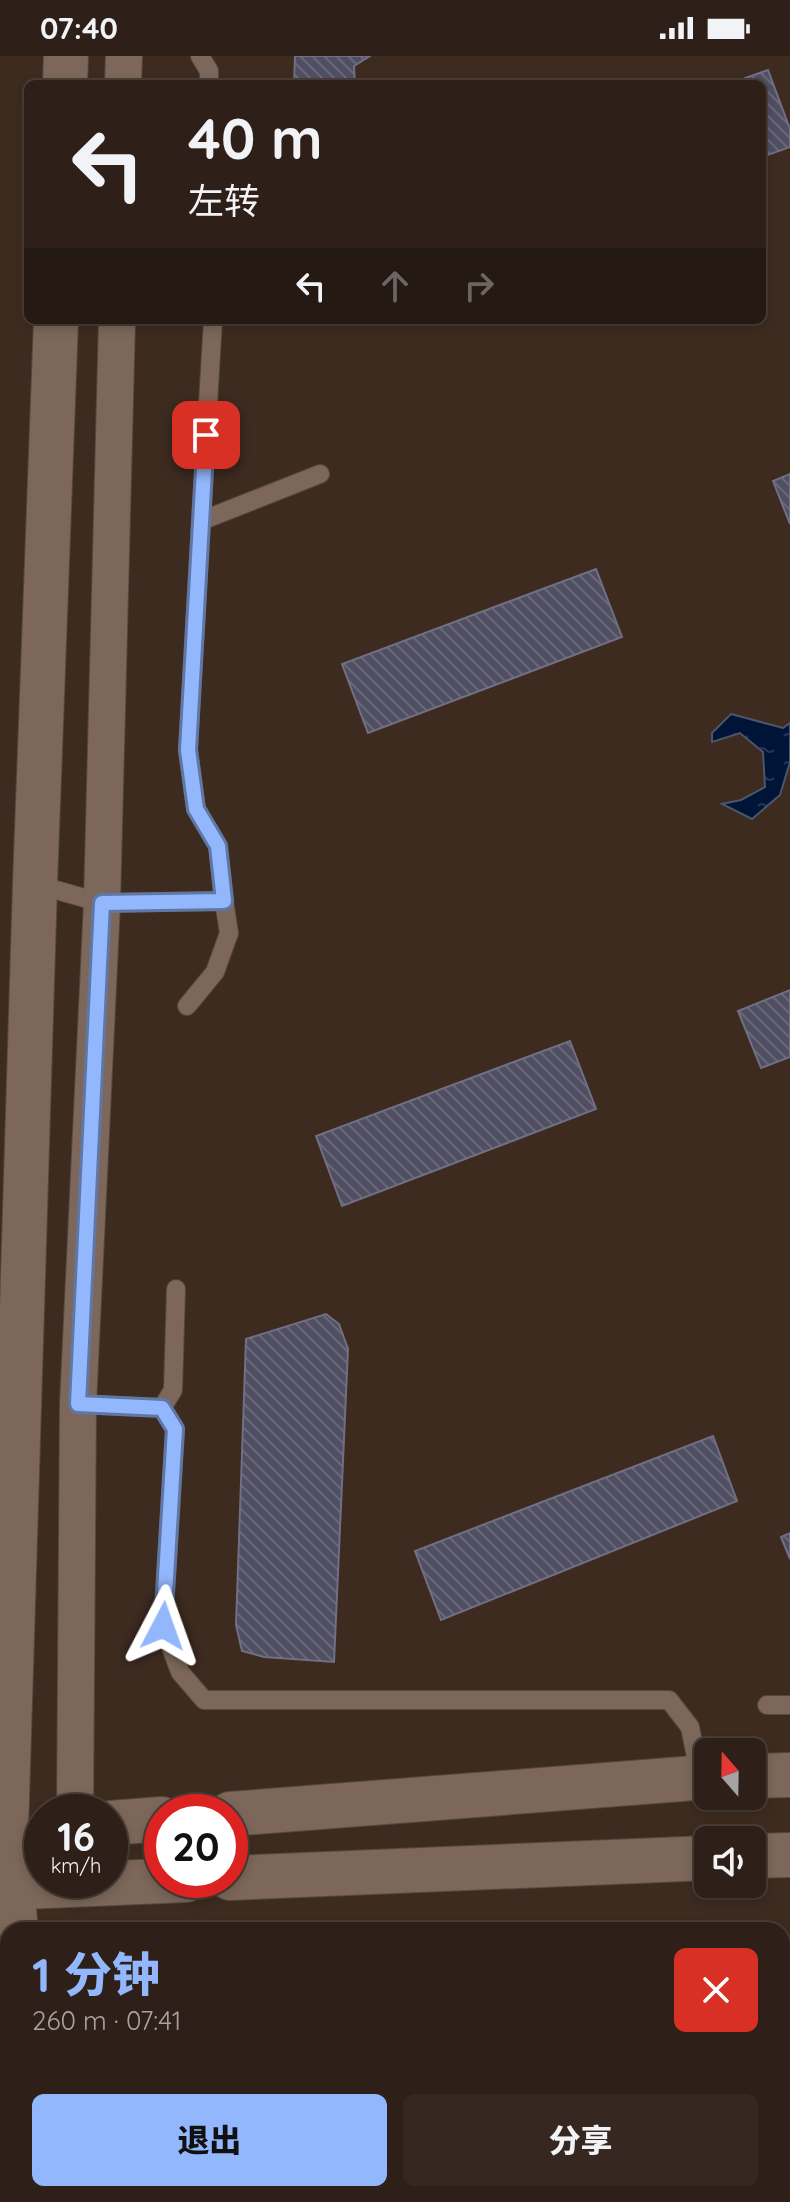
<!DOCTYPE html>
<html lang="zh">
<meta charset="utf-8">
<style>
body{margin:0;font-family:Quicksand,"Noto Sans SC",sans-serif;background:#362821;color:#f1f3f6;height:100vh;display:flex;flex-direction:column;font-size:30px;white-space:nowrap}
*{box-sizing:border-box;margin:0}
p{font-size:26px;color:#a7a3a2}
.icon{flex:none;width:44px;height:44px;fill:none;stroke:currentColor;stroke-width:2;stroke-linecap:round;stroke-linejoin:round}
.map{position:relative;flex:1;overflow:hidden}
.side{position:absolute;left:0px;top:1866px;width:790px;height:280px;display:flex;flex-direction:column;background:#2e2018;border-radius:24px 24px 0 0;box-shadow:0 4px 12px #0003,0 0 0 2px #493e37}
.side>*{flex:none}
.hud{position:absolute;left:24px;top:24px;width:742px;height:244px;border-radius:12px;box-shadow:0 4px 12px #0003,0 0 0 2px #493e37;background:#2e2018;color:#f1f3f6;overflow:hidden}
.needle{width:52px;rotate:340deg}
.fabs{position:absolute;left:694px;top:1682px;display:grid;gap:16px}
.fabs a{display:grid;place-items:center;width:72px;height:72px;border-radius:12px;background:#2e2018;box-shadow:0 4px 12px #0003,0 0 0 2px #493e37;font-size:40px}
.speed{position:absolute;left:24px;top:1738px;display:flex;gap:16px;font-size:40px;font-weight:700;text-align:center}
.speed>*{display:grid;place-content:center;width:104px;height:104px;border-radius:50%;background:#2e2018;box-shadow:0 4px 12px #0003,0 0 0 2px #493e37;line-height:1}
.speed small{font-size:20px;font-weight:400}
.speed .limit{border:12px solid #d22;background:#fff;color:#111}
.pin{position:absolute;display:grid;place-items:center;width:68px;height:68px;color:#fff;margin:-34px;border-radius:16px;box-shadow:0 4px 12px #0006}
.me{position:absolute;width:88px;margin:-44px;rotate:4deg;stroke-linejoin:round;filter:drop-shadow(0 0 6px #0008)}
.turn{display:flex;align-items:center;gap:28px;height:168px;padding:0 32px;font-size:36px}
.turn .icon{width:104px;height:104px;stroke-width:2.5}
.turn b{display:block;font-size:56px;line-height:68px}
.lanes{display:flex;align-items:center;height:76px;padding:0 32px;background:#0003;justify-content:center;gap:40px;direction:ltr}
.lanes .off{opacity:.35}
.round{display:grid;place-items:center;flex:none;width:84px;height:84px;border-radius:12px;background:#362821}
.summary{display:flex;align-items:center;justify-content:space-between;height:136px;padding:0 32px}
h1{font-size:48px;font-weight:800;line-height:60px;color:#93b7fd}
.action{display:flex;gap:16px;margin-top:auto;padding:16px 32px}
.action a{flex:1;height:92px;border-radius:12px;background:#93b7fd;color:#111;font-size:32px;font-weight:800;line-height:92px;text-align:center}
.action a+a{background:#362821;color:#f1f3f6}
.status{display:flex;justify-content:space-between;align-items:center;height:56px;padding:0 40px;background:#2e2018;direction:ltr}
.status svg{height:22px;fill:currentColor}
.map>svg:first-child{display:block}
</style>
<div class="status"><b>07:40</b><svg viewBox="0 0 49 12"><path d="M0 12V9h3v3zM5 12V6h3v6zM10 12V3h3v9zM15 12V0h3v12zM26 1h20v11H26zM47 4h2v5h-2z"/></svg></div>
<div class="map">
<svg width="790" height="2146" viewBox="0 0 790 2146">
<defs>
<pattern id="water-ripples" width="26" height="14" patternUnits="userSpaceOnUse" patternTransform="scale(2)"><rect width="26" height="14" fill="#001437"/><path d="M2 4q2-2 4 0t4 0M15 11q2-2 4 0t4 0" fill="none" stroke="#263654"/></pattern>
<pattern id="building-back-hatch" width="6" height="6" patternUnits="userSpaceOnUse" patternTransform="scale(2)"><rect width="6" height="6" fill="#504e62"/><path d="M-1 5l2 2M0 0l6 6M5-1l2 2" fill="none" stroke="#6a6878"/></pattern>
</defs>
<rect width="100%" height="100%" fill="#3d2b20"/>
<path fill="url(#water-ripples)" stroke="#4b556b" stroke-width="2" d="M731,658L783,672L790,667V706L780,739L752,763L722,748L741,744L765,731L763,696L740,677L712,686V677Z"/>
<path fill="url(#building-back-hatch)" stroke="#716f84" stroke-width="2" d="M295,0H370L354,10L355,28H294Z
M768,14L790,73V91L762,101V28H729Z
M790,418V468L773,425Z
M596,513L622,581L368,677L342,608Z
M790,934V1001L761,1012L738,955Z
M570,985L596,1053L342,1150L316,1080Z
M326,1258L339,1268L348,1293L334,1606L264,1601L242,1595L236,1569L246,1283Z
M713,1380L737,1445L441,1564L415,1495Z
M790,1477V1503L781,1481Z
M782,2096H790V2146H629V2138H782Z"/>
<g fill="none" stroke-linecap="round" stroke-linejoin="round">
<g stroke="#57483e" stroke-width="20">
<path id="lane" d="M200,0L209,15V28
M201,465L213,264
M35,828L102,847L224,845L229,877L215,916L187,950
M224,845L218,790L196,753L188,694L201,465L320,418
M78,1348L162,1352L175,1373L163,1570L180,1616L204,1644H669L690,1671L700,1721
M162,1352L173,1334L176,1233
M767,1649H790"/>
</g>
<g stroke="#57483e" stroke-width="38">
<path id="street" d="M123,28L124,0
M75,1756L78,1348L102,847L117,264"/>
</g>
<g stroke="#57483e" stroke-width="46">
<path id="secondary" d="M65,28L66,0
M752,1720L790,1719
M230,1758L708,1721
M110,1767L162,1763
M752,1800L790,1799
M230,1822L708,1802
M0,1832L186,1824
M16,1874L6,1775L35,828L56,264
M41,2138L42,2146"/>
</g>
<use href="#lane" stroke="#7c675a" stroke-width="18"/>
<use href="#street" stroke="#7c675a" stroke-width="36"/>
<use href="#secondary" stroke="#7c675a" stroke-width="44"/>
</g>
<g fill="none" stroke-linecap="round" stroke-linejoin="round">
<g stroke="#6077a4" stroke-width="20">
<path id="route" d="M163,1570L175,1373L162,1352L78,1348L102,847L224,845L218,790L196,753L188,694L206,379"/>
</g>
<use href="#route" stroke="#93b7fd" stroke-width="14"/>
</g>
</svg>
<div class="fabs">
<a><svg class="needle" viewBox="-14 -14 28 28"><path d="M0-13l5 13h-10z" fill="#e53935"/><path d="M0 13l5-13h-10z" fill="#a7a3a2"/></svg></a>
<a><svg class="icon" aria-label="sound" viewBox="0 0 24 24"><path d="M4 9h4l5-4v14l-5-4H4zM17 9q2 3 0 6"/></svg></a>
</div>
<div class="speed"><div>16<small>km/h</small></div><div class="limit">20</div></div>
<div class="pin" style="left:206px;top:379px;background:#d93025"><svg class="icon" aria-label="arrive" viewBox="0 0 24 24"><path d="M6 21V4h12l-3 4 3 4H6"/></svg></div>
<svg class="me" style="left:163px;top:1570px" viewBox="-20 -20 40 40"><path d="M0-17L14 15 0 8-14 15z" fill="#93b7fd" stroke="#fff" stroke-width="4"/></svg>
<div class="hud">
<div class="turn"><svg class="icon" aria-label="left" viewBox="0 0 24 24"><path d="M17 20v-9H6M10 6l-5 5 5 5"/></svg><div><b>40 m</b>左转</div></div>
<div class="lanes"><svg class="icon" aria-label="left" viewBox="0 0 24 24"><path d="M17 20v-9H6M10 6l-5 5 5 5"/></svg><svg class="icon off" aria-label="ahead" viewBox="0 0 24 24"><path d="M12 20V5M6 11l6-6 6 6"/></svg><svg class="icon off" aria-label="right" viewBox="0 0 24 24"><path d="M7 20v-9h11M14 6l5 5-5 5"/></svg></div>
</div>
<section class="side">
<div class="summary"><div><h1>1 分钟</h1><p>260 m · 07:41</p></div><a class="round" style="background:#d93025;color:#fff"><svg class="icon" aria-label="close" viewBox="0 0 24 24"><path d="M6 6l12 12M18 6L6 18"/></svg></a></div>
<div class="action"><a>退出</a><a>分享</a></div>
</section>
</div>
